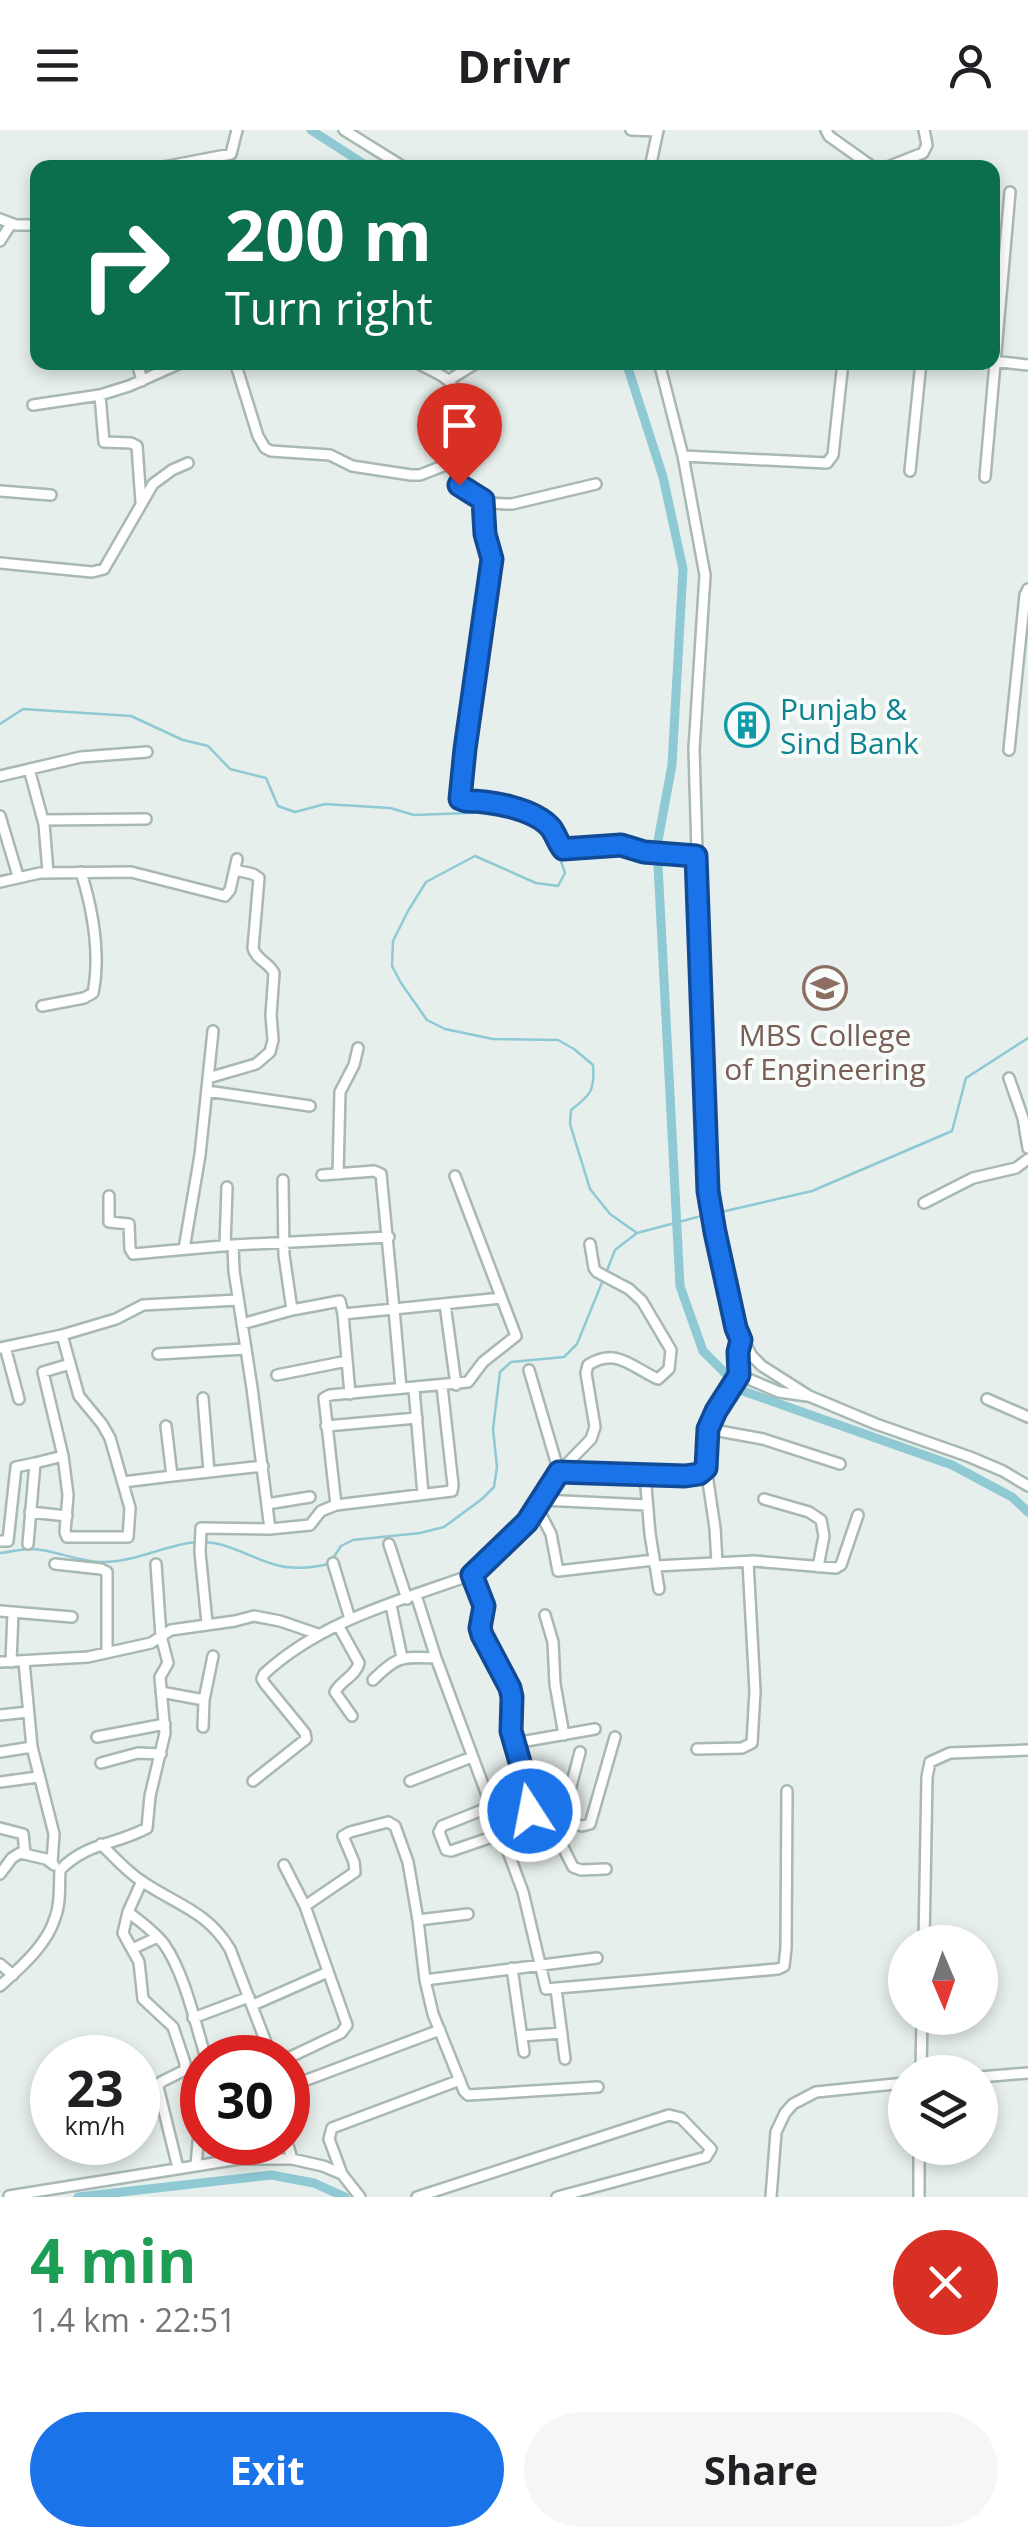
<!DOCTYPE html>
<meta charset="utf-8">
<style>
body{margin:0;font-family:"Open Sans",sans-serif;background:#f6f6f6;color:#202124;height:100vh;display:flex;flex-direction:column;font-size:38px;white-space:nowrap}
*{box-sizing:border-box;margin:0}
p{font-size:32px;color:#757577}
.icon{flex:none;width:55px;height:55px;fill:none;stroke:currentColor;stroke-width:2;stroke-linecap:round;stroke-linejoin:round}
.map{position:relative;height:2067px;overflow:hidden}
.sheet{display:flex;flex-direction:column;background:#fff;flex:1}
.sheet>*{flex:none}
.top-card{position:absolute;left:30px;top:30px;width:970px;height:210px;border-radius:20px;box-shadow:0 5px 15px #0003;background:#0b6e4f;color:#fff;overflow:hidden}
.needle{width:65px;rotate:178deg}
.controls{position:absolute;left:888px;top:1795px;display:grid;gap:20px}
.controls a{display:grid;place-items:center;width:110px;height:110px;border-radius:50%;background:#fff;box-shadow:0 5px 15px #0003;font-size:50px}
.speed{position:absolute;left:30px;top:1905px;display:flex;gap:20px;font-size:50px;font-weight:700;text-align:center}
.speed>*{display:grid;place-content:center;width:130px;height:130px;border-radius:50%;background:#fff;box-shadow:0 5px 15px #0003;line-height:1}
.speed small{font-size:25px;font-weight:400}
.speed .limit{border:15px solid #d22;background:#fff;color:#111}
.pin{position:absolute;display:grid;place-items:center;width:85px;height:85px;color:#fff;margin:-102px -42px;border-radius:50% 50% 50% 0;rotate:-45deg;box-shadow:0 0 10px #0007}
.pin .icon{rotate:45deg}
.me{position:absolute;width:110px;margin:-55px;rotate:349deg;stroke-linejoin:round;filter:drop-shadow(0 0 8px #0008)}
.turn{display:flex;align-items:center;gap:35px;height:210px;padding:0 30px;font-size:45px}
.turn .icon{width:130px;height:130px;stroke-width:2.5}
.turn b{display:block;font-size:70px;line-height:85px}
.round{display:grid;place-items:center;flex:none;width:105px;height:105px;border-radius:52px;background:#f6f6f6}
.headline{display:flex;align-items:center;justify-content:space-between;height:170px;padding:0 30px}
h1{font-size:60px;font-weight:700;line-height:75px;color:#1e9e55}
.cta{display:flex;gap:20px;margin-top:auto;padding:20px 30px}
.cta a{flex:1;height:115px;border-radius:60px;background:#1a73e8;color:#fff;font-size:40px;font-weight:700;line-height:115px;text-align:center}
.cta a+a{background:#f6f6f6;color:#202124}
header{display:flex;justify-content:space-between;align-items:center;height:130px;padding:0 30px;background:#fff;font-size:45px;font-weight:700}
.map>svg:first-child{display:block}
</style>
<header><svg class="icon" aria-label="menu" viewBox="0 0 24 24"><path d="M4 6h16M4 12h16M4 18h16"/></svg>Drivr<svg class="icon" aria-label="person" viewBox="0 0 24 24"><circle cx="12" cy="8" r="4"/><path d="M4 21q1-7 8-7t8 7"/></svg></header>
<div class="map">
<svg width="1028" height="2067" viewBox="0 0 1028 2067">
<rect width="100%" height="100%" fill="#e6efeb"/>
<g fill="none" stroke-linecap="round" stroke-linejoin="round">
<path stroke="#8ec9d4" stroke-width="2.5" d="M0,594L23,579L131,586L183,610L208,616L230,639L266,648L278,676L295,682L325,674L390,678L414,685L495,682L541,695
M556,717L565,743L558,756L536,753L475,726L426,752L408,781L393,811L392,836L401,853L427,890L445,899L493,909L558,910L574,919L593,935C595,960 591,965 571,980L570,994L590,1059L610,1084L637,1103
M717,1083L812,1061L952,1001L966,948L1028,908
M606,1143L615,1120L637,1103L709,1084
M204,1412C229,1413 249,1427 273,1434C292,1440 310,1438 329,1434L341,1416L353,1410L420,1403L444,1397L482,1369L494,1357L497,1337L493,1299L500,1242L511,1232L564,1227L577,1214L603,1150
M0,1423C10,1422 22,1419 32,1419C55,1420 79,1432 103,1432C135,1432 165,1415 196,1412"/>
<path stroke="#8ec9d4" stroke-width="9" d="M311,0L370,38
M626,232L663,347L683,439L672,635L657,716L680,1156L703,1221L743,1261L952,1335L1012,1367L1028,1382
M78,2067L271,2045L314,2053L345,2067"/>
<g stroke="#a8b8b2" stroke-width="14">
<path id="minor" d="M344,0L405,38
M631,0L658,1
M826,0L829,6L874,38
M158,38L231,24L237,0
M650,38L658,0
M885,38L923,23L927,15L924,0
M0,89L16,95H38
M0,111L11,94
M992,231L1028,235
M137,232L142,251
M235,232L258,306L265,318L271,321L330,325L352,336L411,345H420L453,332L455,328C457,317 456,306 456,294C456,248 456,253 415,232
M659,232L683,326L705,445L694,619L704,964L709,1061L715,1102L736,1198L752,1226L762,1236L809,1266L876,1294L970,1327L1003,1341L1028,1356
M449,250L478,232
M100,265L104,312L131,313L137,316L141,372
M33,275L100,265L129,256L183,232
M683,326L827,333L833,325L843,232
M453,332C457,365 480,375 512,374L596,354
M910,341L921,232
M985,347L1010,62
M0,361L51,365
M483,371L485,403L492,422L491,448L465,619L460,669L465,671C490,671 534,678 551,698C556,705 558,713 563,719L621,715L643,722L697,726
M0,433L92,442L104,439L153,354L172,340L188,333
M1009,620L1025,465L1028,459
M29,639L44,694L48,742
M0,646L81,627L147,622
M0,686L18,746
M43,690L146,689
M0,752L40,743L131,742L225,766L230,760L237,729
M42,876L84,868L93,863C101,823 93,781 81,742
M208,948L256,934L270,922L273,910L271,885L274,843C269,832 256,830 253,818L259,748L253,744L235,740
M1009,948L1023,988L1028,1018
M207,961L310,976
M338,1044L340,962L354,935L358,918
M322,1045L374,1041L381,1044L394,1179L501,1168
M283,1050L284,1125L292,1180L340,1171L343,1184L394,1179L401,1258
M109,1066V1092L129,1094L130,1119L133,1124L233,1115L389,1107
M924,1073L973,1048L1016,1038L1028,1029
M233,1115L234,1141L252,1258L270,1399L310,1395L321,1381L336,1375L324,1268L330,1265L468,1252L483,1232L516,1206L455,1046
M225,1116L227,1057
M184,1119L200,1025L213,901
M445,1174L456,1255
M343,1184L350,1264
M242,1194L292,1180
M62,1205L116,1189L143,1175L238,1170
M5,1217L19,1269
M0,1218L62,1205L79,1266L102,1294L110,1308L130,1378L128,1407H67L65,1402L68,1365L63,1326L35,1333L28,1414
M158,1224L245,1219
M529,1240L559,1342L693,1345L702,1342L706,1338L708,1299L716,1281L738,1247V1222L741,1210
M277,1245L347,1231
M739,1245L779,1262L807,1266
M414,1259L423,1364
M987,1269L1028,1287
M166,1296L172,1346L209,1342L203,1268
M326,1296L417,1288
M708,1299L763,1309L840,1334
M63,1326L43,1242L70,1234
M706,1338L715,1398L717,1433
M209,1342L263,1336
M645,1344L650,1404L659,1459
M123,1352L172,1346
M764,1369L809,1382L821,1390L824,1406L818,1437
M542,1370L647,1375
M267,1374L310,1367
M336,1375L452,1361L453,1355L442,1256
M537,1377L551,1404L558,1441L654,1430
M30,1382L67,1386
M0,1411H8L16,1337L35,1333
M389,1414L407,1469
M333,1433L350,1489
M55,1434L101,1439L107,1442V1522
M655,1436L754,1431L836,1438L841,1435L858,1385
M471,1445L484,1476L480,1498L482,1505L511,1563V1601L524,1647L522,1658L537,1705L505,1716
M391,1475L402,1528
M0,1481L72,1487
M545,1485L553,1512L555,1554L564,1605
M207,1493L200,1422L201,1398L270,1399
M338,1495L359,1533C356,1546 340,1551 335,1562L352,1586
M436,1528L523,1762L546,1859L778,1839L784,1836L786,1818L787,1661
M0,1532L88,1527L151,1513L171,1500L235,1491L254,1486L280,1491L318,1504
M11,1532L13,1482
M24,1532L32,1617L54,1704L52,1733
M373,1550C398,1525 402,1527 436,1528L416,1465
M161,1562L204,1570L203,1597
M204,1570L213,1526
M0,1585L28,1582
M97,1607L165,1594
M515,1613L595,1599
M697,1619L742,1618L752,1613L755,1561L748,1432
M0,1622L32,1617
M101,1633L138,1623L161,1624
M253,1651L306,1609L305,1603L265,1554L262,1549L264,1544C321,1491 399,1471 471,1445L480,1439L527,1392L559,1342L591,1309L595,1297L586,1243L588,1235C617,1217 631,1237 658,1249L669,1239L671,1220L642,1171L629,1159L597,1142L594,1138L590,1114
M410,1651L472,1627
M0,1652L38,1647
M487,1669L522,1656
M490,1677L442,1696L439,1702L446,1720L451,1721L501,1704
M562,1690L582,1696L590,1694L615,1607
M0,1698L23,1704L25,1723
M554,1699L573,1737L581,1740L606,1739
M537,1705L561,1694L580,1622
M101,1714C114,1727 127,1742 143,1752C177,1775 207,1781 230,1819L272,1928
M284,1735L305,1776L347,1895L341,1903L288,1928
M0,1744L12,1728L20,1723L46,1729L54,1735
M142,1751L128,1782C141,1792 154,1801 164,1814C185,1844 195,1893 206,1928
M305,1776L355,1742L354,1732L343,1706L350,1702L388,1692L395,1696L408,1732L418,1790
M128,1782L123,1803L139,1832L143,1869L173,1897L185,1933V1940L161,1952L158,1957L178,2038
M468,1784L418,1790L425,1850L597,1828
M924,1812L927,1647L930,1632L950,1623L1028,1620
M132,1819L158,1807
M0,1834L13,1845
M512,1838L524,1922
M425,1850L433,1884L464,1961L468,1965L598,1957
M0,1856C20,1838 47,1815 55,1788C61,1773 59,1756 60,1740C87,1712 116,1715 147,1698L150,1666L165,1603L160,1547L168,1533L161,1506L156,1434
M556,1859L565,1929
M253,1875L328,1842
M193,1888L249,1867
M522,1906L562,1903
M921,1942L922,1888
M980,1947L1028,1943
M288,1957L440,1900
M292,2029L323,2036L342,2044L329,2009L332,1998L460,1950
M196,2035L202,1970
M342,2044L360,2067
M9,2066L239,2029H292L287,2012
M417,2067L669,1985L681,1988L711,2019L706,2027L557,2067
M771,2067L776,2002L785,1983L793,1974L816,1962L905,1953
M919,2067V2018"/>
</g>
<use href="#minor" stroke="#fff" stroke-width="9"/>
</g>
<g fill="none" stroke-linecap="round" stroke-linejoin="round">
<g stroke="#114b97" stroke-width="25">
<path id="route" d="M459,355L483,370L485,404L492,429L465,619L460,669L466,671C490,671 534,678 551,698C556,705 558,713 563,719L621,715L644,722L696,726L708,1061L715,1102L736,1198L741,1210L738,1222L739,1245L716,1281L708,1299L706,1338L699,1344L685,1346L559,1342L527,1392L472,1445L484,1476L480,1498L482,1505L510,1558L512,1567L511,1601L524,1646L522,1658L530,1681"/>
</g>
<use href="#route" stroke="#1a73e8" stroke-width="18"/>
</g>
<defs>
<g id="building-ring" transform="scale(2.25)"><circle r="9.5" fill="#f7fbf9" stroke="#0f9aa8" stroke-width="1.5"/><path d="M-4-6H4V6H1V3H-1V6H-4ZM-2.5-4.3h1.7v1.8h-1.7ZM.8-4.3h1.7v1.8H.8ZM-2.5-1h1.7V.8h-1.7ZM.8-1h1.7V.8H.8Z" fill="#0f9aa8"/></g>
<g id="university-ring" transform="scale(2.25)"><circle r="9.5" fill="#f7fbf9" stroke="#8d6e63" stroke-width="1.5"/><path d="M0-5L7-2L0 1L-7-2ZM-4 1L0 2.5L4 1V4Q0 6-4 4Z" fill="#8d6e63"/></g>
</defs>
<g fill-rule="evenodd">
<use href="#building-ring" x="747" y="595"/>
<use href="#university-ring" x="825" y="858"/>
</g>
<g text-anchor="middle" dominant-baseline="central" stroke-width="8" stroke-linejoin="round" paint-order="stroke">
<g font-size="30" fill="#0d838f" stroke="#f7fbf9" text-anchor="start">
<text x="780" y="578">Punjab &amp;<tspan x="780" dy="34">Sind Bank</tspan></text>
</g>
<g font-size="30" fill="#785e54" stroke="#f7fbf9">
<text x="825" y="904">MBS College<tspan x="825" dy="34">of Engineering</tspan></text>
</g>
</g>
</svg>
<div class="controls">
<a><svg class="needle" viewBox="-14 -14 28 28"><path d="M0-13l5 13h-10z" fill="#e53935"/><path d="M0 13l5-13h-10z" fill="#757577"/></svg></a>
<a><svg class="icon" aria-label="layers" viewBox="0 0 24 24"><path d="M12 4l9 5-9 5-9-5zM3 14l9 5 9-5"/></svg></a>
</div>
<div class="speed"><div>23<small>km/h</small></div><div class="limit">30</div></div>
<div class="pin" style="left:459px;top:355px;background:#d93025"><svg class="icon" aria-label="arrive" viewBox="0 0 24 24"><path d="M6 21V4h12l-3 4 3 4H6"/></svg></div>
<svg class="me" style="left:530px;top:1681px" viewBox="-20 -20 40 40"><circle r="17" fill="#1a73e8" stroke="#fff" stroke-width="3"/><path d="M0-11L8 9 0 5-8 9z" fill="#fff"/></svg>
<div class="top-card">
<div class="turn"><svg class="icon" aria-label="right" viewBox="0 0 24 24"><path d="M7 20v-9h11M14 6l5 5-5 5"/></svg><div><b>200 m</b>Turn right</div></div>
</div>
</div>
<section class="sheet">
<div class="headline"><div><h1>4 min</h1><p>1.4 km · 22:51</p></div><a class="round" style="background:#d93025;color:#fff"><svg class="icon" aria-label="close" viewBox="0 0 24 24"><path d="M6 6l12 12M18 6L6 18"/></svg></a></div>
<div class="cta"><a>Exit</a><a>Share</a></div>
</section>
